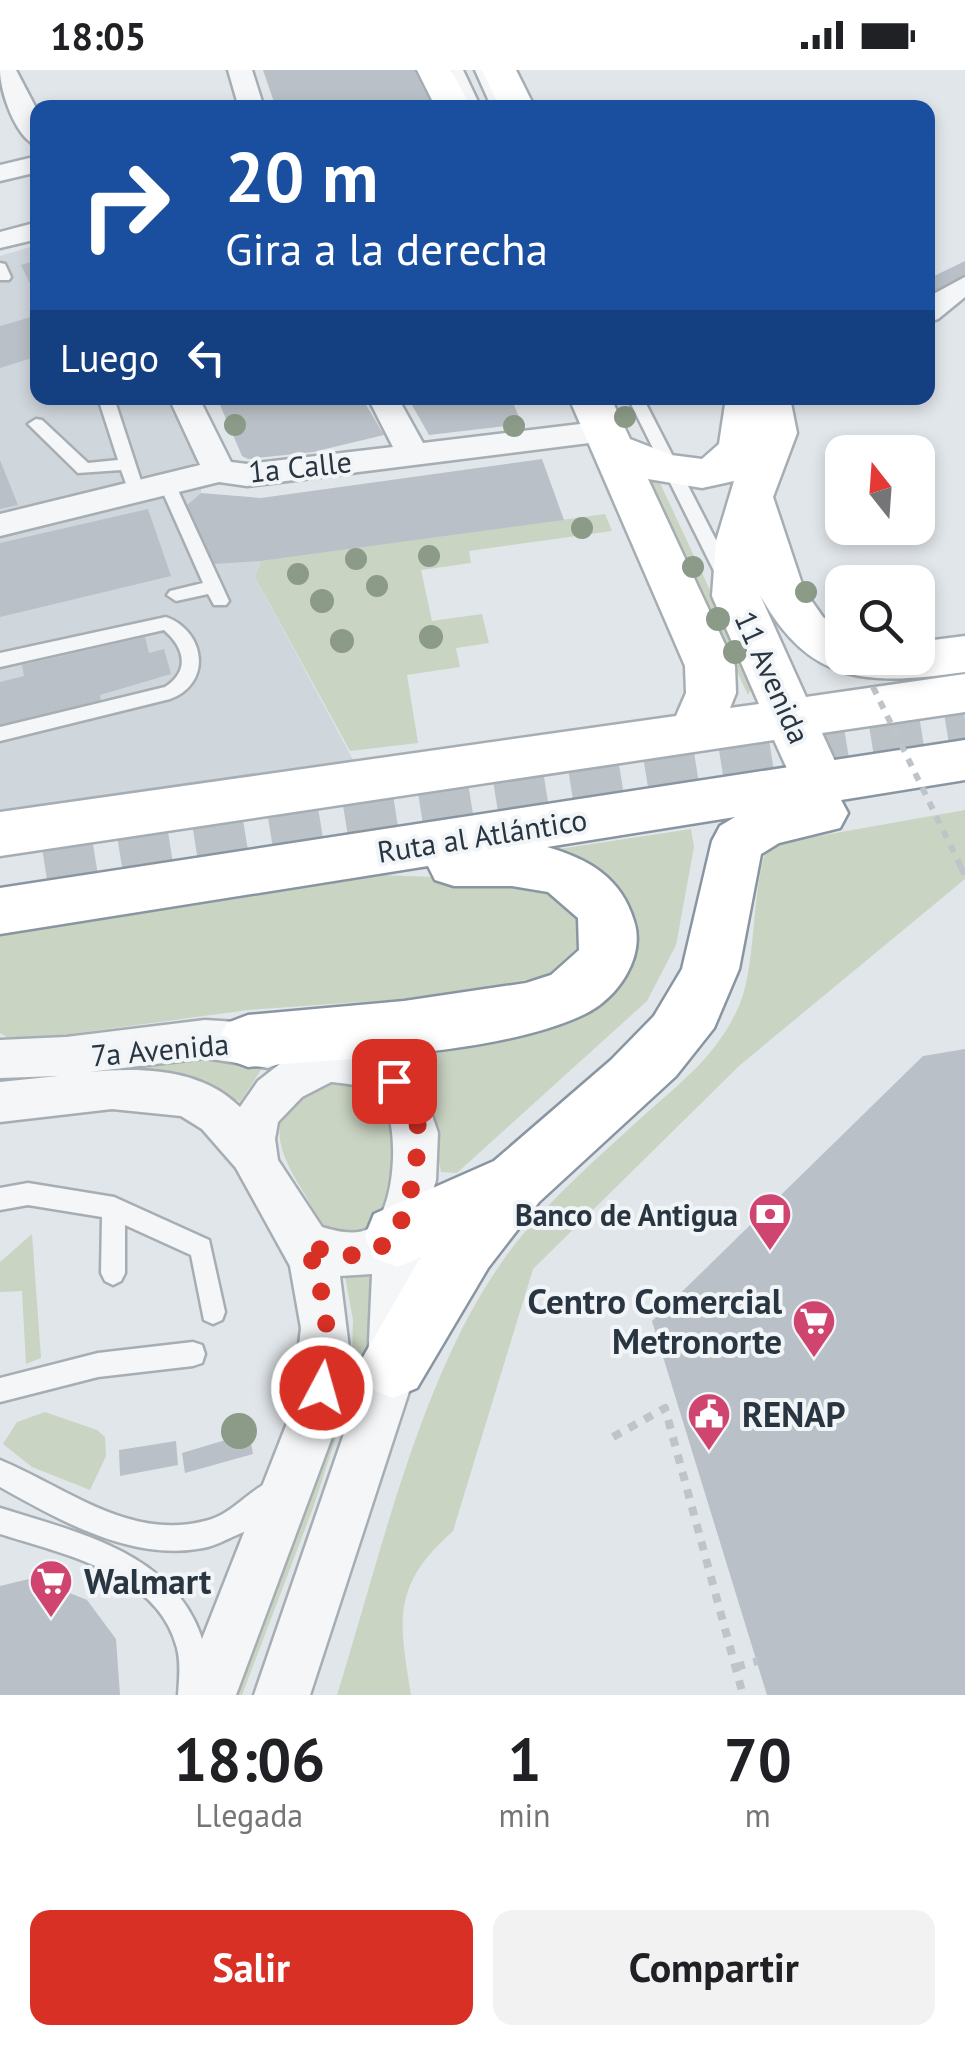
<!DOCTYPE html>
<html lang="es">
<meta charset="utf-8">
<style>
body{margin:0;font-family:"PT Sans",sans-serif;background:#f2f2f2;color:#202124;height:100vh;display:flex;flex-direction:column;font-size:38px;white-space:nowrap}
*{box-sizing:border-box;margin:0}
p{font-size:32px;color:#757577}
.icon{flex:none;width:55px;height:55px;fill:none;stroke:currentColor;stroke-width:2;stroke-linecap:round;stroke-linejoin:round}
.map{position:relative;height:1625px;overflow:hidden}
.panel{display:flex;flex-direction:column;background:#fff;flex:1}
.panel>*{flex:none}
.guide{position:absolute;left:30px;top:30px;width:905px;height:305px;border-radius:20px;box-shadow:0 5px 15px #0003;background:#1a4fa0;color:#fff;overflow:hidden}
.needle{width:65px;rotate:343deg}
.buttons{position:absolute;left:825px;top:365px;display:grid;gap:20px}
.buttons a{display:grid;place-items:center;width:110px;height:110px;border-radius:20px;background:#fff;box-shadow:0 5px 15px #0003;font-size:50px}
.pin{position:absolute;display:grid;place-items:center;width:85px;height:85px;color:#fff;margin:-42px;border-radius:20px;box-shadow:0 5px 15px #0006}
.me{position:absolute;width:110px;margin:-55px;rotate:6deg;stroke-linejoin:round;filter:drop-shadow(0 0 8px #0008)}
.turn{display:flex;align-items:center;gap:35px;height:210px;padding:0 30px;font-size:45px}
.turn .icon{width:130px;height:130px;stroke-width:2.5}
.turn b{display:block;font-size:70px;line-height:85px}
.then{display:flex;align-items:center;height:95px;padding:0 30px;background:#0003;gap:20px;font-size:38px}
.eta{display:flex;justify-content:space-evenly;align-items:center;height:170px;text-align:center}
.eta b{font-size:60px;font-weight:700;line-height:70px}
.button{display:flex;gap:20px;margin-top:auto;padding:20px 30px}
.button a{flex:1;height:115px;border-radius:20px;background:#d93025;color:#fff;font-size:40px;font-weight:700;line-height:115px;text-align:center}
.button a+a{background:#f2f2f2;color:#202124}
.status{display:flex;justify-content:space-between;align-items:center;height:70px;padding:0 50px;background:#fff;direction:ltr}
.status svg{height:28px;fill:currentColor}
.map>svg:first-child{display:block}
</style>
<div class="status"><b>18:05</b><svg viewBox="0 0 49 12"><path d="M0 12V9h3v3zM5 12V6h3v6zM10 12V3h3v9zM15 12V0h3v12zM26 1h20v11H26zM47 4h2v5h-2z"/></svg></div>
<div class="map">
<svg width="965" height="1625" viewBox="0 0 965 1625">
<rect width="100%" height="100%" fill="#e1e6ea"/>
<path fill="#cfd6dc" d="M37,175L38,328H167L201,394V423L187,435L213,493L261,491L255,507L357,697L0,746V186Z"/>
<path fill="#cad4c2" d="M646,408L659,411L745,595L751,620L748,625Z
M605,444L612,461L469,481L471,493L421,500L432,551L482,544L489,573L456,578L460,597L407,605L418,673L350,681L255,507L261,491Z
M965,740V809L740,995L533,1199L453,1461C391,1516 399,1550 411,1625H337C380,1488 420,1306 504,1189C541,1137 594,1091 641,1048C680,1013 717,986 739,936C756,898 751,827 766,780L785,772Z
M691,759L694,777L676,875L647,931L457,1103L441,1102L425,1021L378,984L605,916L555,786L559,779Z
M330,803L512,810L572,829L588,878L558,903L486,918L402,929L248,940L48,967L8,968L0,963V857Z
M239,987L263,997L240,1032C170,986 79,1009 0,1016V1007Z
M329,1009C347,1010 365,1010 380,1022C407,1046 398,1157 359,1164C347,1167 340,1166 329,1160C318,1154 311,1134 304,1123C271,1071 264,1036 329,1009Z
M32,1164L41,1288L26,1294L22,1221L0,1222V1192Z
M373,1193L375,1248L365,1279L313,1438L242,1625H232L336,1341L352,1280L353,1250L344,1201Z
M45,1342L97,1360L105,1367L106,1386L90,1420L32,1397L3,1374L17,1352Z"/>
<path fill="#b9c0c7" d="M263,0H417L434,38H276Z
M38,190V230L21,195Z
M965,191V212L928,234V209Z
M38,245V286L0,298V256Z
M217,328H362L384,365L313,382L248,389L242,386Z
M408,328H511L522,354L429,365Z
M542,389L564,450L261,491L214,494L187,435L201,423L261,428Z
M0,390L18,435L0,439Z
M148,439L171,506L0,547V473Z
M145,567L149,583L164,579L171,604L100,625L102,636L0,661V612L24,606L22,595Z
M965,979V1625H767L652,1251L923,986Z
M249,1363L253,1384L185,1403L182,1383Z
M176,1371L178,1395L120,1406L119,1380Z
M33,1508L87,1530L116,1569L120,1625H0V1516Z"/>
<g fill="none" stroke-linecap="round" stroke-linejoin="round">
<path stroke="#bcc3c8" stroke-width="51" stroke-dasharray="51 25" stroke-linecap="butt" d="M45,797L965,649"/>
<g stroke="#a6aeb4" stroke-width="5">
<path id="service" d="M451,0H463L481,38H468Z
M475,0H487L505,38H492Z
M0,193L5,194L11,207L9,210H0Z
M98,328H114L145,423L143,427H131L121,400L78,403L28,354L36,349L42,350L88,393L118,390Z
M628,328H643L737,511L734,515L728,517L719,511Z
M168,411L176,416L229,531L226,535H214L208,524L176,531L167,525L170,521L203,513L160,416Z
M166,547C205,561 213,613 170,629L0,671V657L165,617C190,601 185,578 164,560L0,597V583Z
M28,1113L114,1127L209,1170L225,1242L222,1250L213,1254L204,1250L191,1185L125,1155V1203L121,1211L113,1215L105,1211L101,1203L102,1147L28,1135L0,1140V1118Z
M193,1272L202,1275L205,1284L202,1293L193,1296L98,1307L0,1332V1308L98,1283Z
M0,1390C66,1417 129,1471 205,1451C232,1445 247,1421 271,1411L280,1415L284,1424C277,1441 255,1457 239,1464C227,1469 215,1476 203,1478C131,1492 60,1450 0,1417Z
M0,1438C80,1463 182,1485 205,1579C208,1594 206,1610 206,1625H178C179,1610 181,1593 177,1578C158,1503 63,1484 0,1464Z"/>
</g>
<g stroke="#a6aeb4" stroke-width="5">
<path id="minor" d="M0,0H16L38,42V76C16,70 0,21 0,0Z
M228,0H252L264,38H239Z
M38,86V102L0,111V95Z
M38,152V169L0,178V162Z
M965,207V227L938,249L928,252V227Z
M169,328H199L231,392L247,394L393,377L368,328H398L423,373L605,351L616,354L621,361L616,368L605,371L247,416L219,412L0,466V444L200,395Z
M205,950L237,952L283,966L290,979L284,992L331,974L358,976L394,989L421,1013L438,1063L436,1110L420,1166L418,1294L310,1625H254L368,1294L372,1204L340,1206L349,1278L341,1343L236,1625H180L291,1343L301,1258L290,1196L236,1098L202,1059L181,1046L112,1039L0,1052V1012L58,1006L0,1008V970L66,967ZM205,988L268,998L281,993L258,1011L240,1037C201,998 141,997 89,1002ZM331,1012C350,1014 367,1015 381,1030C401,1051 396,1146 368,1159C355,1166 335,1161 322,1157L278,1090L275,1069L278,1052L302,1027Z"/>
</g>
<g stroke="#a6aeb4" stroke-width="5">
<path id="secondary" d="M417,0H451L471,38H436Z
M482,0H516L535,38H500Z
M569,328H611L630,369L671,385L702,389L719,374L726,328H790L797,363L773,427L804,520L823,547L842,562V588H918V572L965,566V602C870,615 811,617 760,525L806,627L965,604V642L822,663L845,713L838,727L819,733L800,727L774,670L0,786V742L676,646L686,623L685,596ZM648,409L702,418L734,411L716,471L712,526L759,634L730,638L736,623L735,596Z"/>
</g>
<g stroke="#8996a1" stroke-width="5">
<path id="trunk" d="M965,670V710L841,730L848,743L840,758L779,773L761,784L739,899L714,958L676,1006L539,1132L488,1198L417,1318L393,1328L369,1318L359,1294L420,1188L397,1197L374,1188L365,1166L374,1144L494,1091L611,990L654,946L682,899L712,771L720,756L735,747L547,777C588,789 621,807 634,851C646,887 617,929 585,944C500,985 343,988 248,997L227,989L218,971L227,953L248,945L404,931L526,913L551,905L579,880L578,848L548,822L512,816H454L435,810L428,796L0,864V818Z"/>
</g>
<path stroke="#bfc4c9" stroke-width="6" stroke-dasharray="8 8" stroke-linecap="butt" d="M961,797L965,806"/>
<path stroke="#bfc4c9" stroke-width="8" stroke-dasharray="9 9" stroke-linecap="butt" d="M613,1367L665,1338L743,1625
M736,1597L758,1591"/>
<use href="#service" fill="#f4f6f8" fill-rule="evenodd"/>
<use href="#minor" fill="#f4f6f8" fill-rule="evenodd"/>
<use href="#secondary" fill="#fff" fill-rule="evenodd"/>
<use href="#trunk" fill="#fff" fill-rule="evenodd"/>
<path stroke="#bfc4c9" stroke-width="6" stroke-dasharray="8 8" stroke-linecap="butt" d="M873,617L961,797"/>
</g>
<g fill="#8b9b87">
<circle cx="625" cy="347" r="11"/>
<circle cx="235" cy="355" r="11"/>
<circle cx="514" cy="356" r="11"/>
<circle cx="582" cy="458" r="11"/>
<circle cx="429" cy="486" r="11"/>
<circle cx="356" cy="489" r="11"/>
<circle cx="693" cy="497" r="11"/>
<circle cx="298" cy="504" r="11"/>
<circle cx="377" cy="516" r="11"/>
<circle cx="806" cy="522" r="11"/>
<circle cx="322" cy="531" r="12"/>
<circle cx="718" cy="549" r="12"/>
<circle cx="431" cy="567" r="12"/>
<circle cx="342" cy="571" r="12"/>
<circle cx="735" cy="582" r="12"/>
<circle cx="239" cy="1361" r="18"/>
</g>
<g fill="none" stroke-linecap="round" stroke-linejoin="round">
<path stroke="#d93025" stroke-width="18" stroke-dasharray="0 32.4" d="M322,1318C333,1267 325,1222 306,1174C374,1203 403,1174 413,1107C416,1090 421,1070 417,1052C413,1036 404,1024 394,1011"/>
</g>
<defs>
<g id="bank-pin" transform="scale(2.25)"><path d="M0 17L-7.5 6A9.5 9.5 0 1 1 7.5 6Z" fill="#d0456f" stroke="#f1f5f7"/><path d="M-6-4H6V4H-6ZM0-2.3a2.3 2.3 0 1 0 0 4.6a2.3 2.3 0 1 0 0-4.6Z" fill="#fff"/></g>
<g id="supermarket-pin" transform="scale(2.25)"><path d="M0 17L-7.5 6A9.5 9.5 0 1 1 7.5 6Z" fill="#d0456f" stroke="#f1f5f7"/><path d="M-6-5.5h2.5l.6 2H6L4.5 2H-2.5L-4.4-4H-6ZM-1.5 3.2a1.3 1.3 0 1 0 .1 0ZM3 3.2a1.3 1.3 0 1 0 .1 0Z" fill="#fff"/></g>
<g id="civic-pin" transform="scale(2.25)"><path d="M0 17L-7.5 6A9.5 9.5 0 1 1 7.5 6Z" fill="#d0456f" stroke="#f1f5f7"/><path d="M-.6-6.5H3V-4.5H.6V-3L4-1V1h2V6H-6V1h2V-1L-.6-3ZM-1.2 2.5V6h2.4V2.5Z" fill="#fff"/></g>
</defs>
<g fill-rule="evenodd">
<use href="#bank-pin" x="770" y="1144"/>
<use href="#supermarket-pin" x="814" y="1251"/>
<use href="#civic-pin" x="709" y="1344"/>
<use href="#supermarket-pin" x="51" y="1511"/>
</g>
<g text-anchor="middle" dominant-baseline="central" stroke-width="8" stroke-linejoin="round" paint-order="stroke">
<g font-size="30" fill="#293642" stroke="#f1f5f7">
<text transform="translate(300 396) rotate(-6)">1a Calle</text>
<text transform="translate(773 607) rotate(66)">11 Avenida</text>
<text transform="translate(482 765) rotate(-9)">Ruta al Atlántico</text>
<text transform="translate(160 979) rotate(-5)">7a Avenida</text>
</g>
<g font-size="30" font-weight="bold" fill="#293642" stroke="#f1f5f7" text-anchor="end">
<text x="738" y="1144">Banco de Antigua</text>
</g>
<g font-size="35" font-weight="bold" fill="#293642" stroke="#f1f5f7" text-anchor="start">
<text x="782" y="1231" text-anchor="end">Centro Comercial<tspan x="782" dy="40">Metronorte</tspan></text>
<text x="742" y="1344">RENAP</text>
<text x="84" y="1511">Walmart</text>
</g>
</g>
</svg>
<div class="buttons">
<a><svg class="needle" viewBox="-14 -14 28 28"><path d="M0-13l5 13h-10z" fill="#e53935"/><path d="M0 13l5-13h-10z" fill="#757577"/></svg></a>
<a><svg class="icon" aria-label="search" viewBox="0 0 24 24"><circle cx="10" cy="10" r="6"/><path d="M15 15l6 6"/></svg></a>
</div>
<div class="pin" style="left:394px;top:1011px;background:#d93025"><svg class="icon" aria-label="arrive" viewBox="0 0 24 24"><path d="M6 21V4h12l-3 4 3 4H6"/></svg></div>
<svg class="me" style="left:322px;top:1318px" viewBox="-20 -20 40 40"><circle r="17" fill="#d93025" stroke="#fff" stroke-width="3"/><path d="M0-11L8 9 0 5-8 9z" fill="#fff"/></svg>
<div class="guide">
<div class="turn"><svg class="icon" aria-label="right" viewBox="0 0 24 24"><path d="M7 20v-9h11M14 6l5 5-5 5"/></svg><div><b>20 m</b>Gira a la derecha</div></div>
<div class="then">Luego<svg class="icon" aria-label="left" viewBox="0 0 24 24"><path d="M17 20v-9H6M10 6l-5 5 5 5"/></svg></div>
</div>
</div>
<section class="panel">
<div class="eta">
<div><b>18:06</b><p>Llegada</p></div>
<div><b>1</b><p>min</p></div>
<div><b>70</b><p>m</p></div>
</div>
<div class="button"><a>Salir</a><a>Compartir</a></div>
</section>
